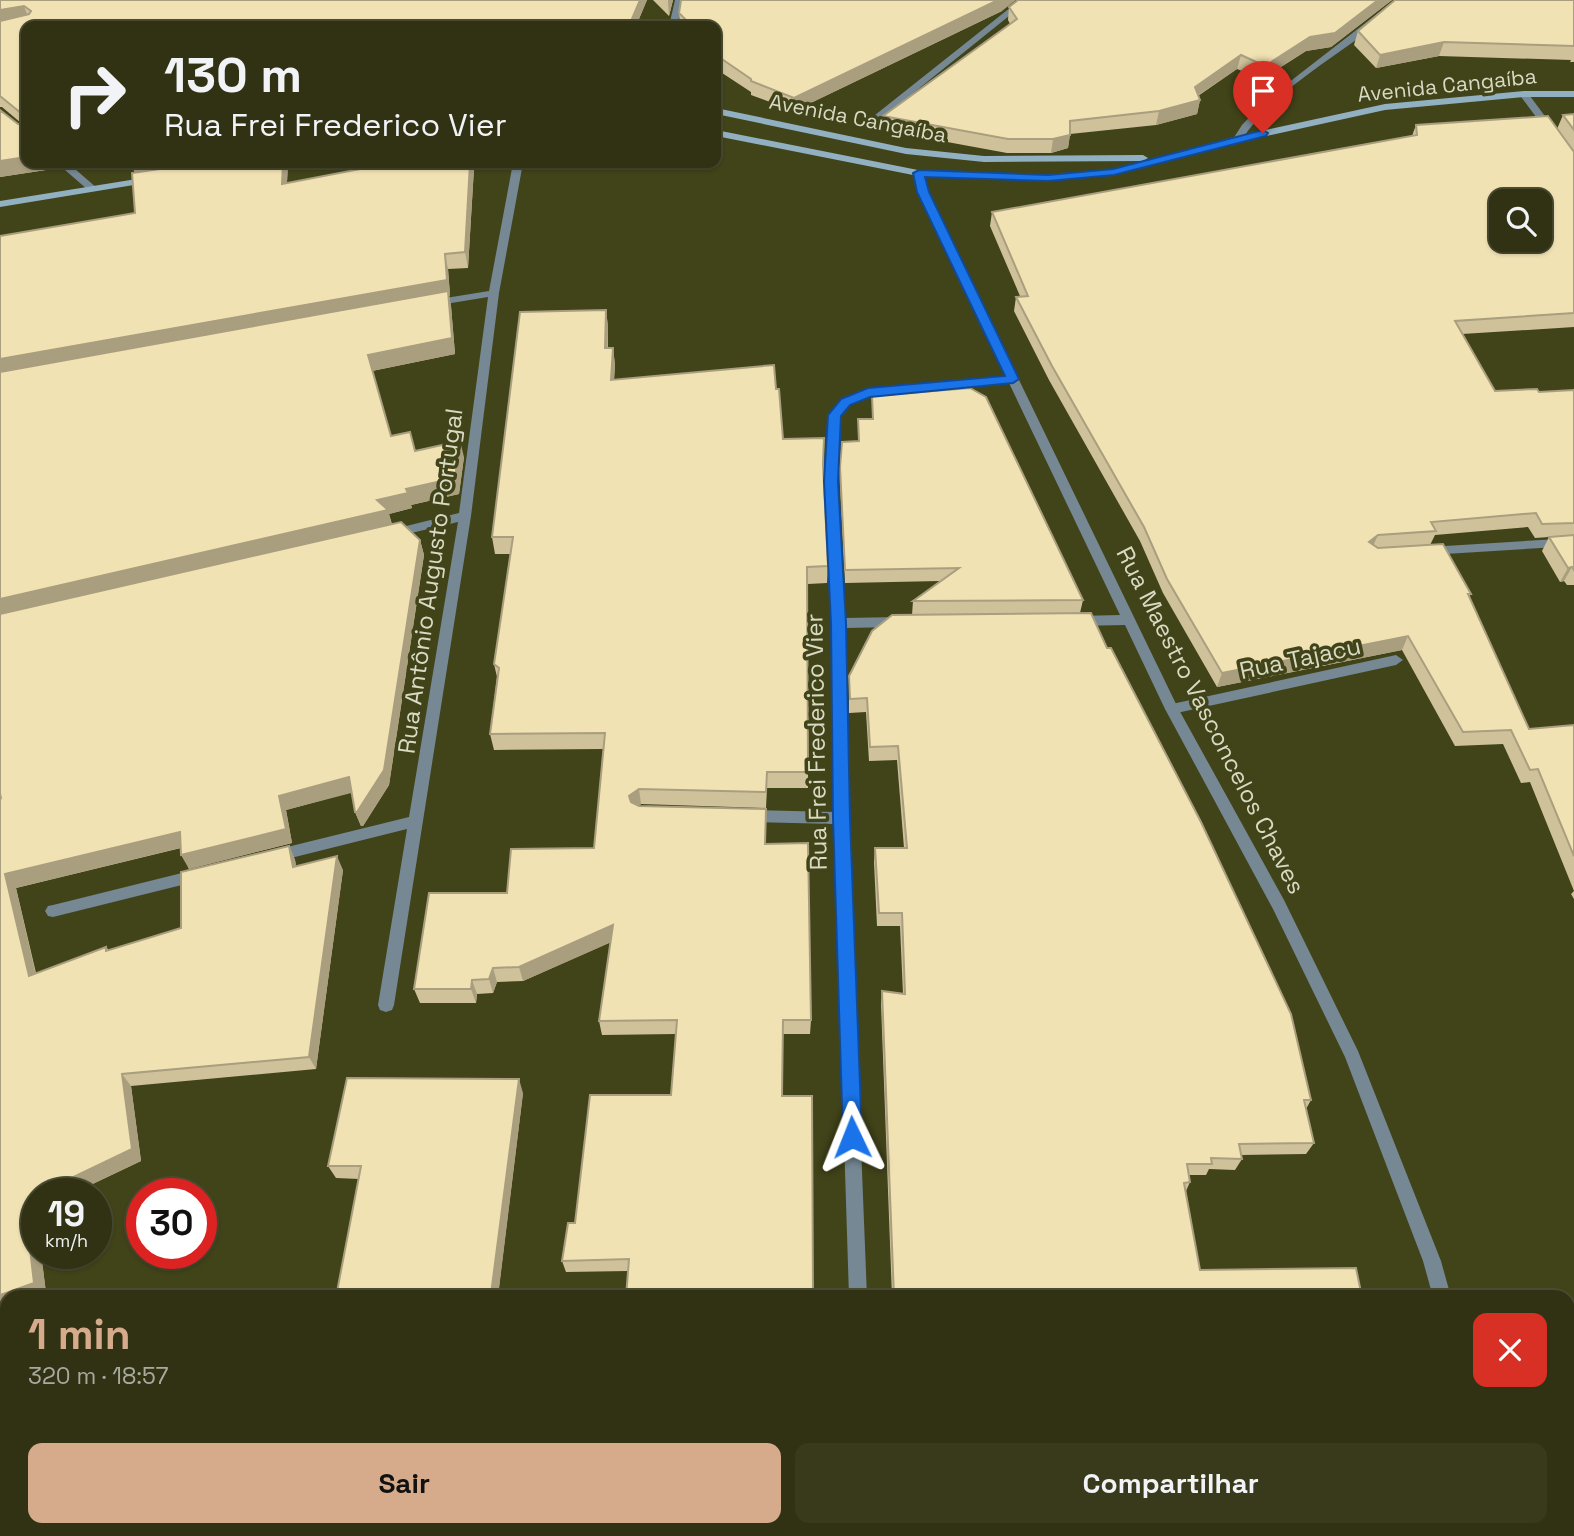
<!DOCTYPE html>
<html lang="pt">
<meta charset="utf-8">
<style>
body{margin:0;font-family:"Space Grotesk",sans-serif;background:#393a1c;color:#f1f3f6;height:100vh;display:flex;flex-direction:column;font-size:26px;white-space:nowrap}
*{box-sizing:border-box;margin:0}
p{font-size:23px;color:#a8aaa0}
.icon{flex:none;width:38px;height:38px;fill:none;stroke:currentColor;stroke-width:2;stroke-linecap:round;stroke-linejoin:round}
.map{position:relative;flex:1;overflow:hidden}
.drawer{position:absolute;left:0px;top:1290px;width:1575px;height:247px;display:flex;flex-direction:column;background:#313213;border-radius:21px 21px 0 0;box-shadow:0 2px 5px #0004,0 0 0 2px #4c4d33}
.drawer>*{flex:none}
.guide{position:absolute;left:21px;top:21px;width:700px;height:147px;border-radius:14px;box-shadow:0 2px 5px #0004,0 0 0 2px #4c4d33;background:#313213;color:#f1f3f6;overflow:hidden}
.buttons{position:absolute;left:1489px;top:189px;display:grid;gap:14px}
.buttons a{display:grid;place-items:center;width:63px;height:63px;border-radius:14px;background:#313213;box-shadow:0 2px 5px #0004,0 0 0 2px #4c4d33;font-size:35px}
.speed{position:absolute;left:21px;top:1178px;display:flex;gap:14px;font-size:35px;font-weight:700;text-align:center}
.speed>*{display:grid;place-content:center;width:91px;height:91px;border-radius:50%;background:#313213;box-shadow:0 2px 5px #0004,0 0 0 2px #4c4d33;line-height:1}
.speed small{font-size:18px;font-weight:400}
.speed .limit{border:10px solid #d22;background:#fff;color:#111}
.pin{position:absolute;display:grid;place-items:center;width:60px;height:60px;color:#fff;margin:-72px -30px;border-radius:50% 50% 50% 0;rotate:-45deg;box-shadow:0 0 7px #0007}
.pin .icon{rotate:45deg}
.me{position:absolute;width:77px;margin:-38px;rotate:358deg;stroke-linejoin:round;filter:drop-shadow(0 0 5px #0008)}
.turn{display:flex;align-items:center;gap:24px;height:147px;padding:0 28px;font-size:32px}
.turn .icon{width:91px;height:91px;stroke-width:2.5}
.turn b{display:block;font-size:49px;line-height:60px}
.round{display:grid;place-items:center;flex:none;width:74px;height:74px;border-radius:14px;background:#393a1c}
.headline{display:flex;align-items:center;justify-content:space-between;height:119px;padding:0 28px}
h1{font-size:42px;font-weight:700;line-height:52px;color:#d6ab8b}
.action{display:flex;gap:14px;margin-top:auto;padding:14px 28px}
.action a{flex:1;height:80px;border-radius:14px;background:#d6ab8b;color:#111;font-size:28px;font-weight:700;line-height:80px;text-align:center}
.action a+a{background:#393a1c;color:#f1f3f6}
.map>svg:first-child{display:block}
</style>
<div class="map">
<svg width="1574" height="1536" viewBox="0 0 1574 1536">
<rect width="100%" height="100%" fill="#414319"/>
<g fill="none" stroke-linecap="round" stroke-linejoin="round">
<path fill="#758893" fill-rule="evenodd" d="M1396,655L1403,660L1396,665L1172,714L1165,709L1172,704Z"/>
<path fill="#758893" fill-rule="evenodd" d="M675,0H683L677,26H669Z
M1020,0H1029L876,123H870V119Z
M1395,0H1404C1355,50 1279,81 1241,141H1235L1233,139L1242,125L1266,100Z
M1521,92H1527L1556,131L1554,133H1548L1519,94Z
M57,163H68L97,188L88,190Z
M513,163H523L499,293L471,516L394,1005L392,1010L386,1012L380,1010L378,1005L407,829L275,862L270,860L268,856L270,852L275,850L409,817L458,522L390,538L384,534L390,530L459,513L488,297L433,306L428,303L433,300L489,291Z
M918,170L923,173L928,192L1178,708L1284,900L1358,1051L1441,1261L1451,1297H1433L1423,1261L1345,1057L1273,909L1165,709L1125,625L1077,626L1071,621L1077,616L1120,615L1009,383L870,395L850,405L841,417L837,481L844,618L899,617L905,622L899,627L845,628L848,818L867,1297H849L834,824L748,822L743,820L741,816L743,812L748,810L834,812L832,623L825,481L829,416L842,399L868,388L1006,376L918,192L913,173Z
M1574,538V546L1429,555L1423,551L1429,547Z
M198,869L203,871L205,875L203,879L198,881L53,917L48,916L45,911L48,906L53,905Z
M179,1530H199L198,1536H178Z
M856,1530H875L876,1536H856Z
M1499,1530H1518L1520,1536H1500Z"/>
<path fill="#91b0c2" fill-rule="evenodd" d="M1524,91H1574V97H1524L1385,110L1239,142L1113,175L1048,181L918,176L716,136V130L918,170L1048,175L1113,169L1238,136L1385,104Z
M716,108L906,148L984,156L1143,155L1148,158L1143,161L984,162L906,154L716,114Z
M149,177L152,178V182L0,207V201Z"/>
</g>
<path fill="#cfc29b" d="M0,0H647L636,26H26V163H57L59,168L0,177V110L18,124L21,123L2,107H0Z
M653,0H673L669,16Z
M1018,0H1392L1331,47L1306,51L1262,79L1237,69L1198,96L1200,100L1197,114L1156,125L1070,134L1068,148L1051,153H1007L882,130L883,116L1010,24L1008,20L1009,7Z
M1574,0V62H1570L1571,60L1439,56L1376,68L1354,45L1358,31Z
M1002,11L794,111L751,95V92L716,69V26H680L679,13Z
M1574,114V327L1462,334L1495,391L1539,392L1574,390V585H1567L1564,581L1560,582L1542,551L1549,537L1535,538L1528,527L1435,535L1430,545L1471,594L1469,597L1529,729L1574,725V899L1571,894L1574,891L1530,782L1521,783L1503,744L1455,746L1402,650L1217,687L1163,593L1140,541L1049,380L1014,311L1016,297L1020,296L990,226L992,212L1412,136L1416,125L1557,129L1563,115Z
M131,163H288L287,183L474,168L468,268L448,269L450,295L449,296L451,306L455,354L372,371L391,436L415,451L464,457L459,494L411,505L412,508L389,514L392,524L420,540L424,555L389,785L363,826H361L355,812L352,792L286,810L292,843L189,869L181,848L16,888L36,973L106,947L109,950L181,928L289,846L295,860L296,866L343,870L316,1069L131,1086L141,1161L80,1190V1194H37V1253H41L46,1293L34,1297H7L0,1309V236L135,213V173Z
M606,310L608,327V348H613L615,365L614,379L783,439L823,469L828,566L827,583L808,584V788H767L766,808L641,804L639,806L766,844L811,1020L810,1034H783L628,1271L566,1272L562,1261L575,1223L671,1095L676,1034L602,1035L599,1021L611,942L523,981L497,982L493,993L477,994L476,1003H420L414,989L507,893L594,848L603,749L494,750L490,734L497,677L494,664L510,554H495L492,537Z
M872,396L1083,600L1080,613L912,615L913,601L940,581L845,583L840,481L842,442L858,441V419H872Z
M849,676L1311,1100L1306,1109L1314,1143L1306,1154L1241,1155L1242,1159L1235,1170L1209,1169L1206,1175H1189L1190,1182L1186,1191L1200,1270L1362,1297H892L881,1004L882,991L903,994L900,926H877L874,862L875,848H904L897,760L869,761L866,712L849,713Z
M523,1093L498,1295L336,1297L359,1179L336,1178L328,1166Z
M1102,1530H1415L1417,1536H1103Z"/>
<path fill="#a99e7e" d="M640,0H647L636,26H629Z
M668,0H673L669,16L668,2Z
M998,0H1016L1002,11L794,111V98Z
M1378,0H1392L1331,47L1306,51L1262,79L1265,66L1310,37Z
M24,6L29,20L0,26V10Z
M1444,42L1439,56L1376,68L1380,55Z
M1241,55L1237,69L1191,100L1195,87Z
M1200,100L1197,114L1156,125L1159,111Z
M1070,135L1068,148L1051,153L1053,139Z
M26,157V163H57L59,168L0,177V161Z
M74,163H96L75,166Z
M131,163H234L137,178Z
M283,163H288L286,199L282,184Z
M470,163H473L474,168L468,268L465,252Z
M445,254L448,269L450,295L449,296L451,306L455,354L372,371L0,376V359Z
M606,310L608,327L607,365L605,348Z
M613,348L615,365L613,397L611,380Z
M460,441L464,457L459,494L411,505L412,508L389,514L392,526L0,616V599L377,500L406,489Z
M1378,535L1372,548L1369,542Z
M420,540L424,555L389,785L363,826H361L355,812Z
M1572,567L1564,581L1560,582L1568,568Z
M1408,636L1402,650L1217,687L1222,673Z
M349,777L355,792L286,810L292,843L189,869L181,855L279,796Z
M639,789L641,804L632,812L629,796Z
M180,832L188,846L16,888L39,989L29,976L5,874Z
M289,846L295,860L299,881L293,867Z
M337,856L343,870L316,1069L309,1057Z
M613,925L616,940L523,981L519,967Z
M493,968L497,982L493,993L489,979Z
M472,980L477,994L476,1003L471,989Z
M122,1074L131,1086L141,1161L80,1190V1194H71L69,1179Z
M519,1079L523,1093L498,1297L491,1294Z
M37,1217V1253H41L46,1293L34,1297H7V1306L0,1309V1295L27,1223Z"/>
<path fill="#f1e2b4" stroke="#a99e7e" stroke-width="2" fill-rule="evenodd" d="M0,0H640L629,26H26V157L0,161V110L18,124H21L22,114L0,96V21L29,14L31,11L24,6L0,10Z
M681,0H998L794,98L751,81V79L716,55V26H692L679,13Z
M1018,0H1378L1335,33L1310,37L1265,66L1241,55L1195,87L1200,100L1159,111L1070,121V135L1053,139H1008L883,116L1017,19L1009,7Z
M1395,0H1574V46L1444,42L1380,55L1358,31Z
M1574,114V130L1563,115Z
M1548,116L1574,152V313L1455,321L1495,391L1537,389L1539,392L1574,390V523L1542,524L1536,513L1431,522L1436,531L1378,535L1369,542L1378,548L1443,544L1471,594H1468L1529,729L1574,725V856L1538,769L1530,770L1511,730L1463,732L1408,636L1222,673L1167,579L1144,527L1052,366L1016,297L1028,296L992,212L1417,135L1416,125ZM1502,201H1540V240H1502Z
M201,163H283L282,184L376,166V163H470L465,252L445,254L447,280L0,359V236L135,213L132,173Z
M448,291L452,338L368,355L391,436L410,432L415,451L460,441L455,478L406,489L408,493L377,500L388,510L0,599V372Z
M606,310L605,348H613L611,380L774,365L776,389H779L783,439L824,438L823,464L828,566L807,567L808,772H767L766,792L639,789L629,796L631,802L639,806L766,809L765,844L808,843L811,1020H783L782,1096H812L813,1297H626L629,1259L562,1261L568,1223H575L590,1095H671L677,1020L599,1021L613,925L519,967L493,968L489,979L472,980L471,989H414L429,893H507L511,849L594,848L605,733L490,734L499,668L494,664L513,537H492L520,312Z
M970,388L986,397L1083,600L913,601L959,568L845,570L840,467L842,442L859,441L858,419H873L872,396Z
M401,522L420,540L384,770L357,812H355L349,777L279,796L286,829L181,855L180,832L5,874L29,976L106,947V951L181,928V872L289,846L293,867L337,856L309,1057L122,1074L132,1149L69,1179L71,1194H37V1217L27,1223L34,1283L0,1295V800L1,798L0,794V614Z
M1574,535V570L1572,567L1568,568L1549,537Z
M1091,613L1107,648H1111L1201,822L1291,1014L1311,1100H1304L1314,1143L1239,1144L1242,1159L1211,1158L1212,1164H1187L1190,1182L1184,1183L1200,1270L1356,1268L1362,1297H894L882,991L905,994L902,913H879L875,848H907L898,746L870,747L867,698L850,699L849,676L872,631L892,615Z
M347,1078L519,1079L491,1294L509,1297H336L361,1166H328Z
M547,1530H815V1536H546Z
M904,1530H945V1536H904Z
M1108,1530H1415L1417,1536H1109Z"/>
<path fill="#1a73e8" stroke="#114b97" stroke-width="2" d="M1263,130L1268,133L1266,136L1114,175L1048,181L925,177L929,192L1019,379L1013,383L870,397L850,405L841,416L838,481L846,623L850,818L862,1137L859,1143L852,1146L846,1143L843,1137L833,818L831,623L824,481L828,415L841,399L868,388L1005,376L917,192L913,173L919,170L1048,175L1113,169Z"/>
<g text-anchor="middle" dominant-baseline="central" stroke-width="7" stroke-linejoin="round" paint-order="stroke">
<g font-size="21" fill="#d8dac3" stroke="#414319">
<text transform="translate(1447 85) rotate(-6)">Avenida Cangaíba</text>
<text transform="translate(858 118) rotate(11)">Avenida Cangaíba</text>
</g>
<g font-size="24" fill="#d8dac3" stroke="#414319">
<text transform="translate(430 581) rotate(-82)">Rua Antônio Augusto Portugal</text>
<text transform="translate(1300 658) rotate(-12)">Rua Tajacu</text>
<text transform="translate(1211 720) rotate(63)">Rua Maestro Vasconcelos Chaves</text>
<text transform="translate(816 742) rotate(-91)">Rua Frei Frederico Vier</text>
</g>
</g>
</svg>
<div class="buttons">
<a><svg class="icon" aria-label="search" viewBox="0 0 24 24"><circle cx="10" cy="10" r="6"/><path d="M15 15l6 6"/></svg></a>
</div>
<div class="speed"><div>19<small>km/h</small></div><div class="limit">30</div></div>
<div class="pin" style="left:1263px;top:133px;background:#d93025"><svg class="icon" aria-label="arrive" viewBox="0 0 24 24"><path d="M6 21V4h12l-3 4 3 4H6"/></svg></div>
<svg class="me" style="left:852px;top:1137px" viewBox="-20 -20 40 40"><path d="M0-17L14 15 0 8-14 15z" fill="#1a73e8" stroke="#fff" stroke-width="4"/></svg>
<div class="guide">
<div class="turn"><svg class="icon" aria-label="right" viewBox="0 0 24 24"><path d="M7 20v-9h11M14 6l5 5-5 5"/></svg><div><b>130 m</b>Rua Frei Frederico Vier</div></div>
</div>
<section class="drawer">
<div class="headline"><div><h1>1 min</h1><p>320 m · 18:57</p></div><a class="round" style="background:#d93025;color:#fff"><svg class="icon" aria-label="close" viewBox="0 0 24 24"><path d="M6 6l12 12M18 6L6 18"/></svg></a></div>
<div class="action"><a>Sair</a><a>Compartilhar</a></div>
</section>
</div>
